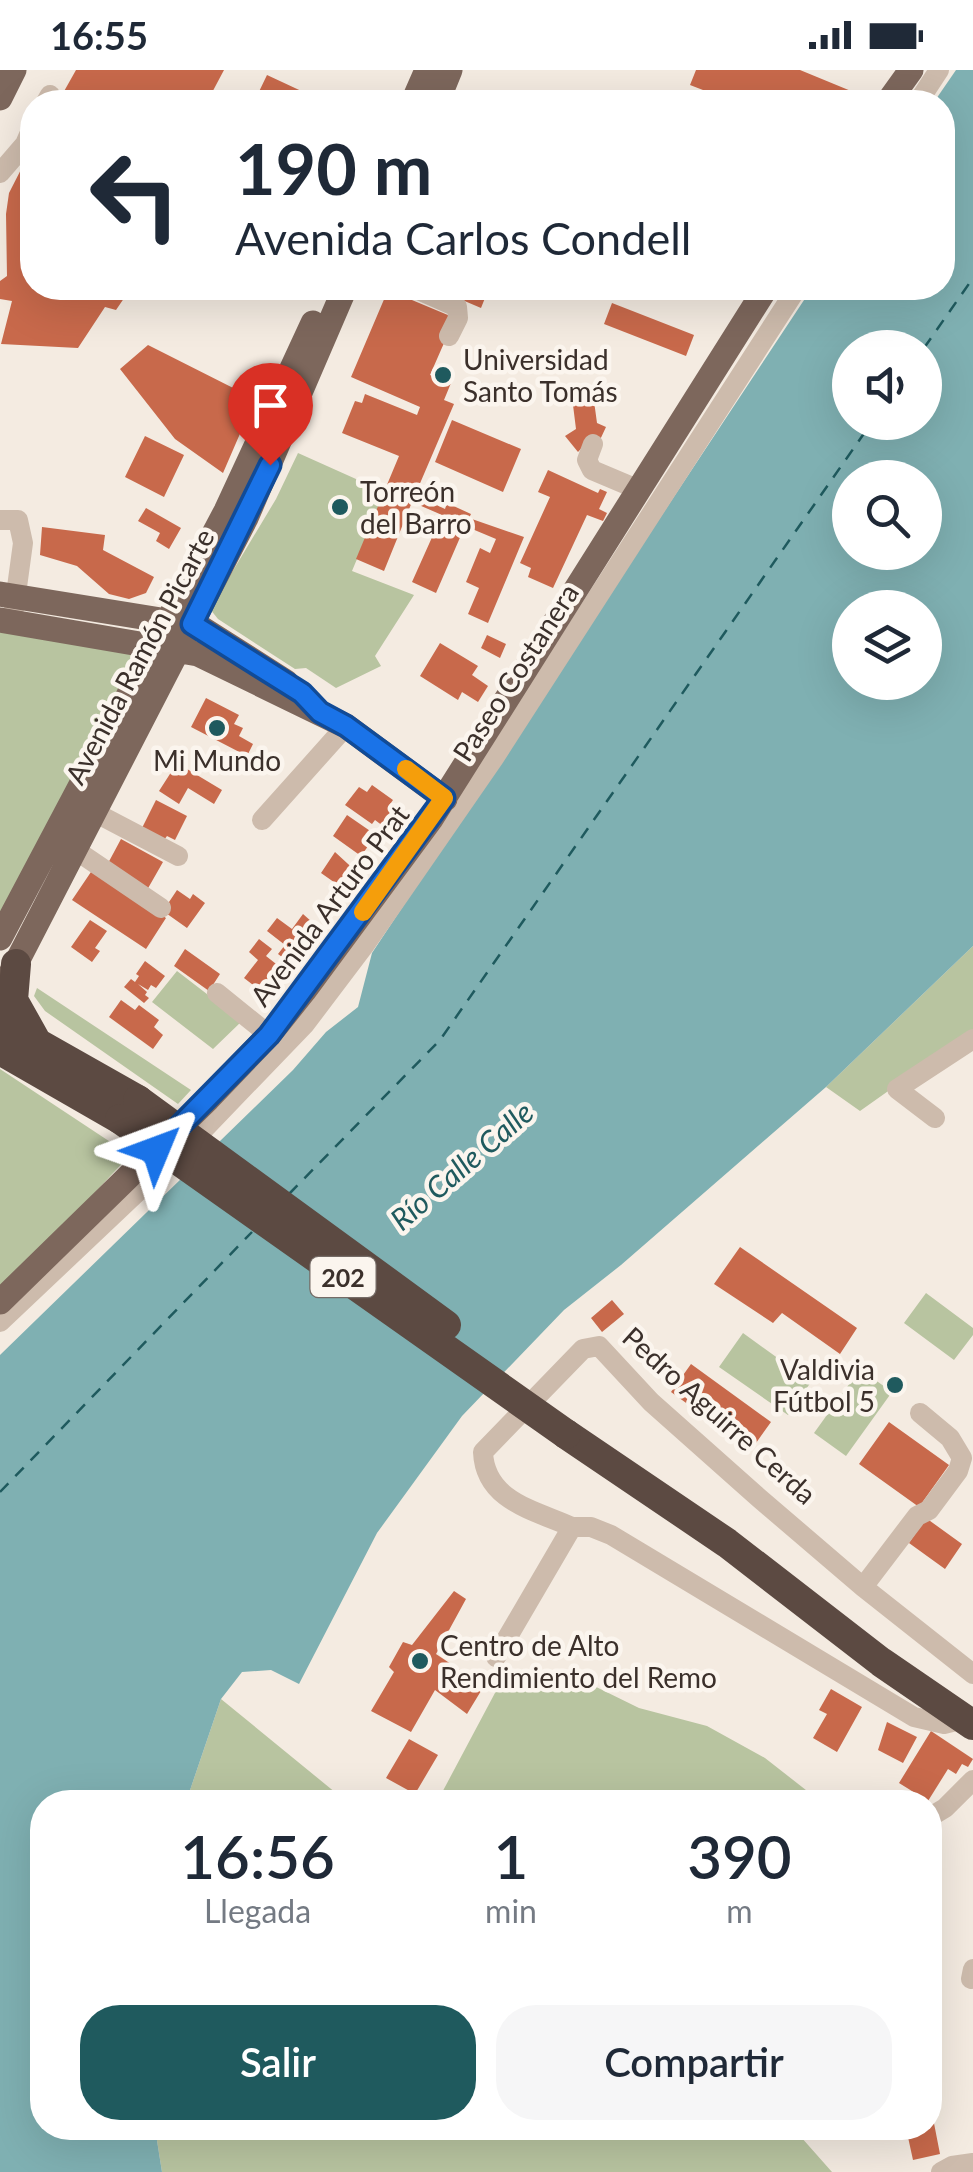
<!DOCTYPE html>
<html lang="es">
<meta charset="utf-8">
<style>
body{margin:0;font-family:Lato,sans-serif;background:#f6f6f7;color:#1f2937;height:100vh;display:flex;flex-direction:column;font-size:38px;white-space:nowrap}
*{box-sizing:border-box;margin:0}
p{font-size:32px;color:#747a83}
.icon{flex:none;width:55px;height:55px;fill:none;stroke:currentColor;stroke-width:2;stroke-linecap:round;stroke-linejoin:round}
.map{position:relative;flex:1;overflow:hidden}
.panel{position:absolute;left:30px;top:1720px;width:912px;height:350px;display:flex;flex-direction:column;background:#fff;border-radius:40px;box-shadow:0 10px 40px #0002}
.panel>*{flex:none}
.top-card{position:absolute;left:20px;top:20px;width:935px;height:210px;border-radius:40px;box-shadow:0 10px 40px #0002;background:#fff;color:#1f2937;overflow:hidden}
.controls{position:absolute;left:832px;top:260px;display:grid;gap:20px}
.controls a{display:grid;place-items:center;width:110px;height:110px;border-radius:50%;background:#fff;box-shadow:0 10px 40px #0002;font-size:50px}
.pin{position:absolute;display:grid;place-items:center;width:85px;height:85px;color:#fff;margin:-102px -42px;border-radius:50% 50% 50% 0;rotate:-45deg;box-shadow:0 0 10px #0007}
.pin .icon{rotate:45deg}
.me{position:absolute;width:110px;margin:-55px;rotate:46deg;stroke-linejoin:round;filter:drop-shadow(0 0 8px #0008)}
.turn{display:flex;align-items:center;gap:35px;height:210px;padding:0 50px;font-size:45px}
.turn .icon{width:130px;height:130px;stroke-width:2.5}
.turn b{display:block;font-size:70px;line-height:85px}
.eta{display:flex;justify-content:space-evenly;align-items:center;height:170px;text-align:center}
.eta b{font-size:60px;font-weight:600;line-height:70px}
.action{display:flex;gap:20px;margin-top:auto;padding:20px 50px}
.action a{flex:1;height:115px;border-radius:40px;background:#1f5a5e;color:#fff;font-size:40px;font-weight:600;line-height:115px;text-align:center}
.action a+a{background:#f6f6f7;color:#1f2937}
.status{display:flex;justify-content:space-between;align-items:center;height:70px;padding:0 50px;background:#fff;direction:ltr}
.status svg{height:28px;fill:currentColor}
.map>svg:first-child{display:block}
</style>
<div class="status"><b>16:55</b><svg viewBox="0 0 49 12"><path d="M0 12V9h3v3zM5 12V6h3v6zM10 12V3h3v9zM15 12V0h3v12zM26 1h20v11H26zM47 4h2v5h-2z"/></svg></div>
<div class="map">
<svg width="973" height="2102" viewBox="0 0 973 2102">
<rect width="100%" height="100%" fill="#f4ebe1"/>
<path fill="#b8c4a0" d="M298,383L385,422L352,501L414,525L375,586L381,596L336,618L306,598L295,599L218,549L210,539L276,429Z
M0,557L130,581L137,589L0,852Z
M973,876V961L860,1041L826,1017Z
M177,901L242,951L213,979L152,932Z
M37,918L191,1020L178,1034L45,941L34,926Z
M0,999L130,1085L42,1179L0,1218Z
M926,1223L973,1258V1265L954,1290L904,1253Z
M743,1263L811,1312L788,1345L719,1297Z
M860,1299L892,1322L846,1386L814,1363Z
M504,1606L584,1611L639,1638L707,1656L765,1688L811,1724L812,1732H437Z
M221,1629L347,1732H186Z
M155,2058H793L832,2102H162Z"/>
<path fill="#7fb0b2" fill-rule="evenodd" d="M956,0H973V876L826,1017L621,1195L564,1240L462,1346L377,1463L299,1614L271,1600L242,1602L221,1629L186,1732H42V2058H155L162,2102H0V1285L293,1000L326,962L358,937L372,883L812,218H942V32H934ZM850,278H925V352H850ZM850,408H925V482H850ZM850,538H925V612H850Z"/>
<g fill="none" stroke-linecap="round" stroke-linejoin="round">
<path stroke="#1f5a5e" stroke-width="2.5" stroke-dasharray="12 10" stroke-linecap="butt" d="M924,278L973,208
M289,1124L440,970L872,352
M0,1422L252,1162"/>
</g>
<path fill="#c8694b" d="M76,0H224L207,32H58Z
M696,0H800L851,21L846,32H734L690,15Z
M267,5L325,32H254Z
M32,78V218H131L116,240L105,237L78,278L1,274L12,231L0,229V211L7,206L6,144L9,123Z
M434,218H489L481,238Z
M388,220L455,248L430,305L451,313L444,330L454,334L415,425L445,439L447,433L471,444L469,448L524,467L488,553L468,544L479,518L466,512L480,478L490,483L496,469L465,456L436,523L412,512L442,445L412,432L384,501L356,489L399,386L342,363L355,331L362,333L365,324L417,345L420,337L351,307Z
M612,233L694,265L686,286L604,254Z
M148,275L255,329L223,403L175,369L120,299Z
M594,331L597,353L606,357L599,372L590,369L578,382L565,366L576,359L573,335Z
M452,350L521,379L503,422L435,392Z
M145,366L184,385L164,427L125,407Z
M548,400L598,423L600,419L607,422L599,439L607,443L603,451L587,445L553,518L528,507L531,498L520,493L550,427L538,422Z
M146,438L181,458L169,479L156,471L160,463L138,451Z
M42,457L105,465L103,480L154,507L146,523L129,529L109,524L77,496L40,485Z
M487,565L506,574L500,588L481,578Z
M440,573L478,596L472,605L488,616L478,632L462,622L458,630L420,606Z
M206,628L239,645L234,654L243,658L239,666L253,674L247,686L191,657Z
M177,693L222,720L214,734L188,718L179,734L159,721Z
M372,715L393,730L388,737L398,744L387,759L375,750L372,754L345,735L359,717L367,722Z
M156,730L187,746L175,770L167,766L164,770L140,762Z
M347,745L376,765L361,786L333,766Z
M121,769L163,792L147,820L106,797Z
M335,782L360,805L348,822L321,803Z
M93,799L166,848L146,879L72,830Z
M177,820L190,829L193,824L205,833L187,858L163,841Z
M303,844L312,852L307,859L316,866L290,893L278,884L285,875L267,861L277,848L292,859Z
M90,850L107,861L95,878L100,881L92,892L71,877Z
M259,869L272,879L266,886L285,901L266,925L244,908L258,890L249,882Z
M185,879L220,904L209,921L174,896Z
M145,891L165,906L156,918L151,915L148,920L138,914L147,922L145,925L149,928L144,933L124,917L131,909L135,912L139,906L136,904Z
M121,930L135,940L139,935L159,950L154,957L163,965L153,979L109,947Z
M740,1177L857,1258L840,1284L782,1243L773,1253L714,1214Z
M612,1230L624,1244L602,1262L591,1248Z
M691,1294L771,1352L751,1380L671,1322Z
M889,1352L949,1395L919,1437L859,1394Z
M926,1448L962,1474L945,1499L909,1473Z
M454,1521L466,1529L436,1584L484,1616L467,1644L435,1620L411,1662L371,1641L394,1602L389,1597L403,1572L412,1575Z
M831,1619L862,1637L837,1682L813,1668L827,1644L819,1640Z
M887,1652L917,1667L903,1693L878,1680Z
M931,1661L973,1689L968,1697L962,1694L956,1704L948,1699L928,1731L899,1713Z
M409,1669L438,1685L415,1724L386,1708Z
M932,2043L940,2084L913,2090L906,2058H930Z"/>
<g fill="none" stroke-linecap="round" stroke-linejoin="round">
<path stroke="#cdbbac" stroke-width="20" d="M46,32L50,25
M918,32L939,0
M0,103L25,74L32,58
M414,218L457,237L458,248L449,266
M593,374L587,390L592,400L637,419
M0,450H18L23,473L14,539
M92,741L178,786
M262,750L346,656
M74,779L161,838
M217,923L269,965
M935,1048L897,1019L973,969
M0,1252L204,1059L305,954L364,876L494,688L797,218
M572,1457C534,1440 485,1431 483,1382L583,1279L599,1276L651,1332L759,1428L863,1517L973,1604
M863,1517L917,1446L929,1440L958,1401L962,1388L950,1368L920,1343
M496,1587L572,1457H591L611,1465L914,1647L944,1654L964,1649
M930,1747L945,1738L973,1710
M971,1909L973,1899
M941,2102L952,2096L973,2093"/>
<path stroke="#7d675c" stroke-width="25" d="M0,28L14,0
M413,32L427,0
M437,32L450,0
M888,32L911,0
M0,524L198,556L286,612
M0,550L198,584L346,656L445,729
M0,868L226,441L313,253
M8,909L246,448L345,218
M0,1232L208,1029L269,965L304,921L431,749L766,218"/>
<path stroke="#5c4a42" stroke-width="30" d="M16,894L13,930L36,971
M0,952L138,1030
M0,980L120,1049
M566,1364L727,1473L881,1592L973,1655"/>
<path stroke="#5c4a42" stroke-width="30" d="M138,1030L446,1255
M120,1049L566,1364"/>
</g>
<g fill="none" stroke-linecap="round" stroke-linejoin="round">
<g stroke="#114b97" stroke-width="25">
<path id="route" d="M156,1080L269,965L444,728L346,656L320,642L302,623L192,554L270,395"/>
</g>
<use href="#route" stroke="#1a73e8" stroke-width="18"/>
<path stroke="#f59e0b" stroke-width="18" d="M363,842L444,728L406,699"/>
</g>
<g fill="#1f5a5e" stroke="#fbf5ee" stroke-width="4">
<circle cx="443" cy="305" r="10"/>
<circle cx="340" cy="437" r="10"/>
<circle cx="217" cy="658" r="10"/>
<circle cx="895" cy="1315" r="10"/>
<circle cx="420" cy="1591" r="10"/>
</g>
<g text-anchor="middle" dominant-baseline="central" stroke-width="9" stroke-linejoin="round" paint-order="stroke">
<rect fill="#fbf5ee" stroke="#756b66" stroke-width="2.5" x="310.5" y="1187" width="65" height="40" rx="8"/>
<g font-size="25" font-weight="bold" fill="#3b302b">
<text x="343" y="1207">202</text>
</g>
<g font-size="28" fill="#3b302b" stroke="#fbf5ee" text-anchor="start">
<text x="463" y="289">Universidad<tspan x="463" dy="32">Santo Tomás</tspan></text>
<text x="360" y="421">Torreón<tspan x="360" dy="32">del Barro</tspan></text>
<text x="217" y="690" text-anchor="middle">Mi Mundo</text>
<text x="875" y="1299" text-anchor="end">Valdivia<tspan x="875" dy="32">Fútbol 5</tspan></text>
<text x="440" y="1575">Centro de Alto<tspan x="440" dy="32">Rendimiento del Remo</tspan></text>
</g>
<g font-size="28" fill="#3b302b" stroke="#fbf5ee">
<text transform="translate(139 586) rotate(-62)">Avenida Ramón Picarte</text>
<text transform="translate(515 602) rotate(-57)">Paseo Costanera</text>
<text transform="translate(329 835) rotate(-53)">Avenida Arturo Prat</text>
<text transform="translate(720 1345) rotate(42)">Pedro Aguirre Cerda</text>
</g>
<g font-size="30" font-style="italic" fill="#1f5a5e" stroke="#fbf5ee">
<text transform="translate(461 1095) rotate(-41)">Río Calle Calle</text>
</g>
</g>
</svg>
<div class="controls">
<a><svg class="icon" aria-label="sound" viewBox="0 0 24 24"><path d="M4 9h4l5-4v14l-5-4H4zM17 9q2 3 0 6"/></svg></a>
<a><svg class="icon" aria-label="search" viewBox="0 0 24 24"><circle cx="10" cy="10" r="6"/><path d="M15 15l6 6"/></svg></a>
<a><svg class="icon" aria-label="layers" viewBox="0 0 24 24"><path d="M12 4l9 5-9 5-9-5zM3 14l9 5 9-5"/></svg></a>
</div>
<div class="pin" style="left:270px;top:395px;background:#d93025"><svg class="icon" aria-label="arrive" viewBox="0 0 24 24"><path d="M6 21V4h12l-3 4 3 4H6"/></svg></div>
<svg class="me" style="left:156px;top:1080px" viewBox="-20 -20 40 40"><path d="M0-17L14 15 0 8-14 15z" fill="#1a73e8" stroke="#fff" stroke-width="4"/></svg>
<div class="top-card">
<div class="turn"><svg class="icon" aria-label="left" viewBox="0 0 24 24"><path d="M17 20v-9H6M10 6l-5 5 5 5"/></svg><div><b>190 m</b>Avenida Carlos Condell</div></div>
</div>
<section class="panel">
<div class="eta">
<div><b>16:56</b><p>Llegada</p></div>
<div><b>1</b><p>min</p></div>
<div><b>390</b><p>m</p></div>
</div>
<div class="action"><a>Salir</a><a>Compartir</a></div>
</section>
</div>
